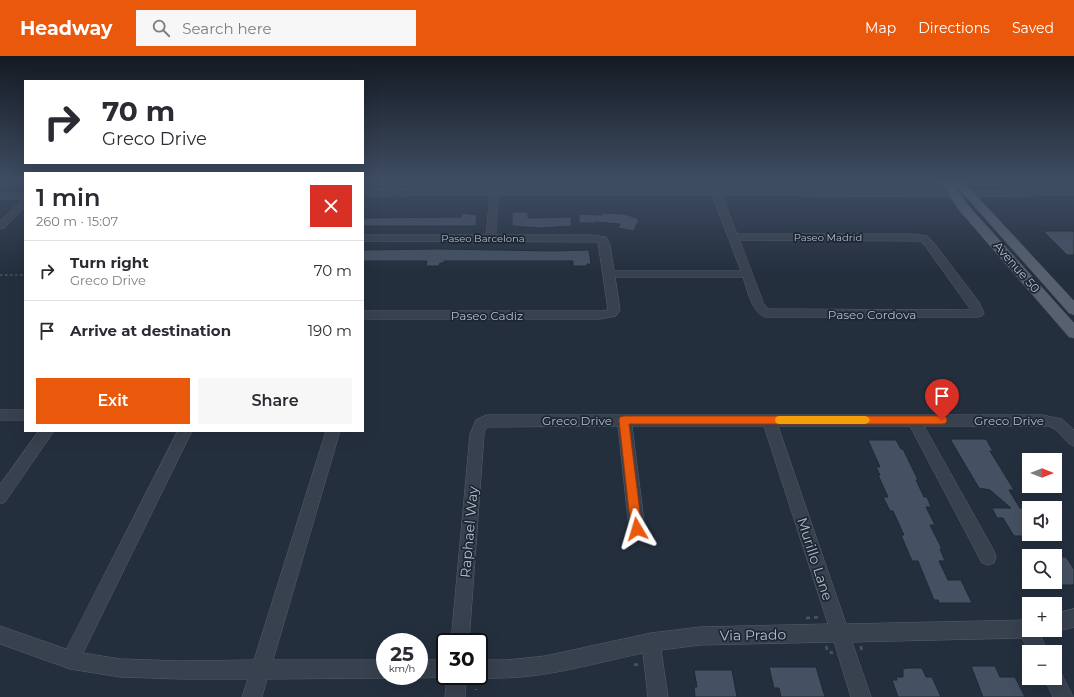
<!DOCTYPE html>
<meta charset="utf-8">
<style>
body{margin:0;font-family:Montserrat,sans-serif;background:#f7f7f7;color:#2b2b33;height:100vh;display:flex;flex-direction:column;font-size:15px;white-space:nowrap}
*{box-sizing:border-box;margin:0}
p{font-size:13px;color:#7c7c81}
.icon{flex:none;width:22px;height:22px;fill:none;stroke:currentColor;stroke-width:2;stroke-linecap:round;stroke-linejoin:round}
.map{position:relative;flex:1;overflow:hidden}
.drawer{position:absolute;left:24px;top:116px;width:340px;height:260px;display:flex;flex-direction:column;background:#fff;border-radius:0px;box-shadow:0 4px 16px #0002}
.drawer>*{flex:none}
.hud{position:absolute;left:24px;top:24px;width:340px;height:84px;border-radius:0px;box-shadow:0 4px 16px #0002;background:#fff;color:#2b2b33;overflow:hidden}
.needle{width:26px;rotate:90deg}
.fabs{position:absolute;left:1022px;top:397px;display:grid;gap:8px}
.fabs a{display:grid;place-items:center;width:40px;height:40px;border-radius:0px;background:#fff;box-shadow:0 4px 16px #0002;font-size:20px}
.speed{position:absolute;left:376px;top:577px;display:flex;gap:8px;font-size:20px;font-weight:700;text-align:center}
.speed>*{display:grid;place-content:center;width:52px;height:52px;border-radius:50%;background:#fff;box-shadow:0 4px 16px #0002;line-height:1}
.speed small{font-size:10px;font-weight:400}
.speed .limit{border:2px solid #111;border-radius:6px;background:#fff;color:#111}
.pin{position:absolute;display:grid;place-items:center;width:34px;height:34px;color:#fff;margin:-41px -17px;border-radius:50% 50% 50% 0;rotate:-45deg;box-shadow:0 0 4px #0007}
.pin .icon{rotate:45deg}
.me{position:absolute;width:44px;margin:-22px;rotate:353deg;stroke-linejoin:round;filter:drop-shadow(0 0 3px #0008)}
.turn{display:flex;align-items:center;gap:14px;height:84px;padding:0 12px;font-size:18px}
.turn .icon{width:52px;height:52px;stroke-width:2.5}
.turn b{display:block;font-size:28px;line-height:34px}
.round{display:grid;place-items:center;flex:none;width:42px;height:42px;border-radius:0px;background:#f7f7f7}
.overview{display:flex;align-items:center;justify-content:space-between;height:68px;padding:0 12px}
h1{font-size:24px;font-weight:600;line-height:30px}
.cta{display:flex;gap:8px;margin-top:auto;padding:8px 12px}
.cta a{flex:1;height:46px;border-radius:0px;background:#ea580c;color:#fff;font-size:16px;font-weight:600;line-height:46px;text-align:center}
.cta a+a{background:#f7f7f7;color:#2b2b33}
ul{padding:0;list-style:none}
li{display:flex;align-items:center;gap:12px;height:60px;padding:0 12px;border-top:1px solid #e1e1e2}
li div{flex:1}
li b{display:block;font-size:15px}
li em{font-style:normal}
header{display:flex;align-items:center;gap:24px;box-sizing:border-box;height:56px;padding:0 20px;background:#ea580c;color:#fff}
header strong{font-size:19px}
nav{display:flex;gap:22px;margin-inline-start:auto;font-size:14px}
.search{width:280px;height:36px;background:#f7f7f7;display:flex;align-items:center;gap:10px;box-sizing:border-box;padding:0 14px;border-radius:0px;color:#7c7c81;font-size:15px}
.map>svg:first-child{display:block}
</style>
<header>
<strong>Headway</strong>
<div class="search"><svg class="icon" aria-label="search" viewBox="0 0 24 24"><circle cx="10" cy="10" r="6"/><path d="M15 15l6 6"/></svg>Search here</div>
<nav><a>Map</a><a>Directions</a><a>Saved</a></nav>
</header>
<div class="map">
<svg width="1074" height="641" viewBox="0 0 1074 641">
<rect width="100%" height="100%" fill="#242f3e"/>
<path fill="#263c3f" d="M719,126H940L947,134H722Z
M971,126H1043L1050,131H983Z"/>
<path fill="#455162" stroke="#1f2835" d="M512,156H528V162L571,161L572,170L540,172L512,170Z
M462,157L477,159L476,170H363V162L461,161Z
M602,157L625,158L639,163L634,175L618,172L620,168L595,166V167H579V158L602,159Z
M1043,175H1074V199H1067Z
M439,193L553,195L589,194L591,208H587V210H573V205H444V207H440L439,210H426L427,205H363V194Z
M950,383H986L993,395H990L1014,434H1009L1020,452H1029V480H1014L1003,462H997L992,452H1011L990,434L979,432Z
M868,384H896L901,393H903L918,424H916L924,441H927L931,451H926L935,469H930L942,493H940L945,505H939L948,524H961L972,547H939L938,544H934L918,505H912L901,479H904L893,455H890L883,441H888L878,419H880L876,411H880Z
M1055,501H1066L1074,513V529H1062L1055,523Z
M971,610H995L1000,621H1015L1025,641H983Z
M769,611H816L825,641H781L779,632H774Z
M907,612H922L926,621H932L941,641H898L892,624H897L896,621H903V613Z
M694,614H732L737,641H695L694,631H697Z"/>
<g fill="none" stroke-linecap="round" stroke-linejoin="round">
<g stroke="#565f6c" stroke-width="1">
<path id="minor" d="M495,133L955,135L1074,133V139L955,141L722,139L737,178H912L927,180L934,187L979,246L984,257L982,260L978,261H765C752,257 747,233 743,221H615L620,254L616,260L600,263H363V255H600L608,254L598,186L363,185V179H486L490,139L363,140V134ZM499,139H712L741,215H614L610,189L606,181L592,179H496ZM740,184L920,185L926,191L971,254L768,253L764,248Z
M0,137H25V143H0Z
M25,143V151L4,172L0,173V165L22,144Z
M0,354H25V364H0Z
M487,359H1042L1062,363L1074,374V390C1063,386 1060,373 1048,370H924L994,495L996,501L994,507L988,509L982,507L910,370H778L846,568L1029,564V574H1038L1048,596H1029L1022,582L852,586L871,641H851L834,586L700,589L661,594L668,641H648L643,597C595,607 547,622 497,622C489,622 481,623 473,620H479V604H507L545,600L651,577L700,571L828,568L764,370H632L645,473L643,478L637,480L631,478L629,473L618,370L488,371L485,373L484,378L469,586H451L470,378L476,364Z
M39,375H54L5,446L0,448V429Z
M178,375H192L83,597L120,603L181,605L254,604L326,375H340L273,604H385V620H391L385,622L267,623L262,641H242L248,623H181L120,621L70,613L0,588V570L66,593Z
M1074,553V571L1055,576L1050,574H1055V558Z
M419,604H445V620H466L465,641H445L447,621L419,622L413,620H419Z
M1055,613L1060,615L1073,641H1053L1044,622H1055Z"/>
</g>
<g stroke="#414a57" stroke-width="1">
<path id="major" d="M941,126H952L967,148L1074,267V282L1069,281L959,154Z
M953,126H964L1074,245V259L1069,257Z"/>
</g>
<path stroke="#44595c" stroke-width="1.5" stroke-dasharray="2.5 2.5" stroke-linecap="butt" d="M0,219H25"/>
<path stroke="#44595c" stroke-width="2.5" stroke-dasharray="4 4" stroke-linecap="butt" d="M806,562L822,561
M826,590L828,596L833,597
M861,590L862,597
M482,598L490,597
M634,609L639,608
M476,625V634"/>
<use href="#minor" fill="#38414e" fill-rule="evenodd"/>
<use href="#major" fill="#56606e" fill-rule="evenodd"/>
</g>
<linearGradient id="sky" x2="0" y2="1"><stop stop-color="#141a22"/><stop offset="0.58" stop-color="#3f4d63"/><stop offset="1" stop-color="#3f4d63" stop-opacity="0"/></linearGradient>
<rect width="1074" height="216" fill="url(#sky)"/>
<path fill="#ea580c" stroke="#983908" d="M624,360H942L946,361L947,364L946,367L942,368H629L642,473L641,477L637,478L633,477L631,473L619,364L620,361Z"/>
<path fill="#f59e0b" d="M779,360H865L868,361L870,364L868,367L865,368H779L776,367L775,364L776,361Z"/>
<g text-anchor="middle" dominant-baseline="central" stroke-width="3.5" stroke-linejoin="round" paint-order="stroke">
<g font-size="10" fill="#b4bcc9" stroke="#1d2633">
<text x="828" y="181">Paseo Madrid</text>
<text x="483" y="182">Paseo Barcelona</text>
</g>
<g font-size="12" fill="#b4bcc9" stroke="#1d2633">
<text transform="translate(1017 211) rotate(49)">Avenue 50</text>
<text x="872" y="258">Paseo Cordova</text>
<text x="487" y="259">Paseo Cadiz</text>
<text x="577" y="364">Greco Drive</text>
<text x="1009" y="364">Greco Drive</text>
</g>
<g font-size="14" fill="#b4bcc9" stroke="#1d2633">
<text transform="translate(469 476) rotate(-85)">Raphael Way</text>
<text transform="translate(815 503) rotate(72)">Murillo Lane</text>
<text transform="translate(753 579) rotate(-1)">Via Prado</text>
</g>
</g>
</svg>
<div class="fabs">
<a><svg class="needle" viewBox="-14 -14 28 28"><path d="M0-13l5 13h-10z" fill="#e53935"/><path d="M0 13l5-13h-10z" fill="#7c7c81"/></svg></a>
<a><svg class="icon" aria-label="sound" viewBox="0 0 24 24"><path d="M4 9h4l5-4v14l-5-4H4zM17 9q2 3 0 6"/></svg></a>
<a><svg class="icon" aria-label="search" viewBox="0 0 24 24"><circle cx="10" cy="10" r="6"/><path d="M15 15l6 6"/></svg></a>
<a>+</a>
<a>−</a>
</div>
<div class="speed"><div>25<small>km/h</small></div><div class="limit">30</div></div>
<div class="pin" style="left:942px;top:364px;background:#d93025"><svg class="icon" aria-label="arrive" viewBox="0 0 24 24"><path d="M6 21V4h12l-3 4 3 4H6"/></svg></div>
<svg class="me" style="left:637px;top:473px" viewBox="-20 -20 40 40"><path d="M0-17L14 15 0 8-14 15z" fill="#ea580c" stroke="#fff" stroke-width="4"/></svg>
<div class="hud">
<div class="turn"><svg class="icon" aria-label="right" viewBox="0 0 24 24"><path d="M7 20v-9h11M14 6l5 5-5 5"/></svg><div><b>70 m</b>Greco Drive</div></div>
</div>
<section class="drawer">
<div class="overview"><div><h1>1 min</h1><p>260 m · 15:07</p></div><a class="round" style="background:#d93025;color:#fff"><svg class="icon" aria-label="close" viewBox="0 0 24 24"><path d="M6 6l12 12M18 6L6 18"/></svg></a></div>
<ul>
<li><svg class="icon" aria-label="right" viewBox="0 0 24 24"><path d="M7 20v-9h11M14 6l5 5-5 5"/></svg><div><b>Turn right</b><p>Greco Drive</p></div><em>70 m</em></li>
<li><svg class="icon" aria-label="arrive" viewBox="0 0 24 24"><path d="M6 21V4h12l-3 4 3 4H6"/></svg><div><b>Arrive at destination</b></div><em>190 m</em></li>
</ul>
<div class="cta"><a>Exit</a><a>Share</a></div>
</section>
</div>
